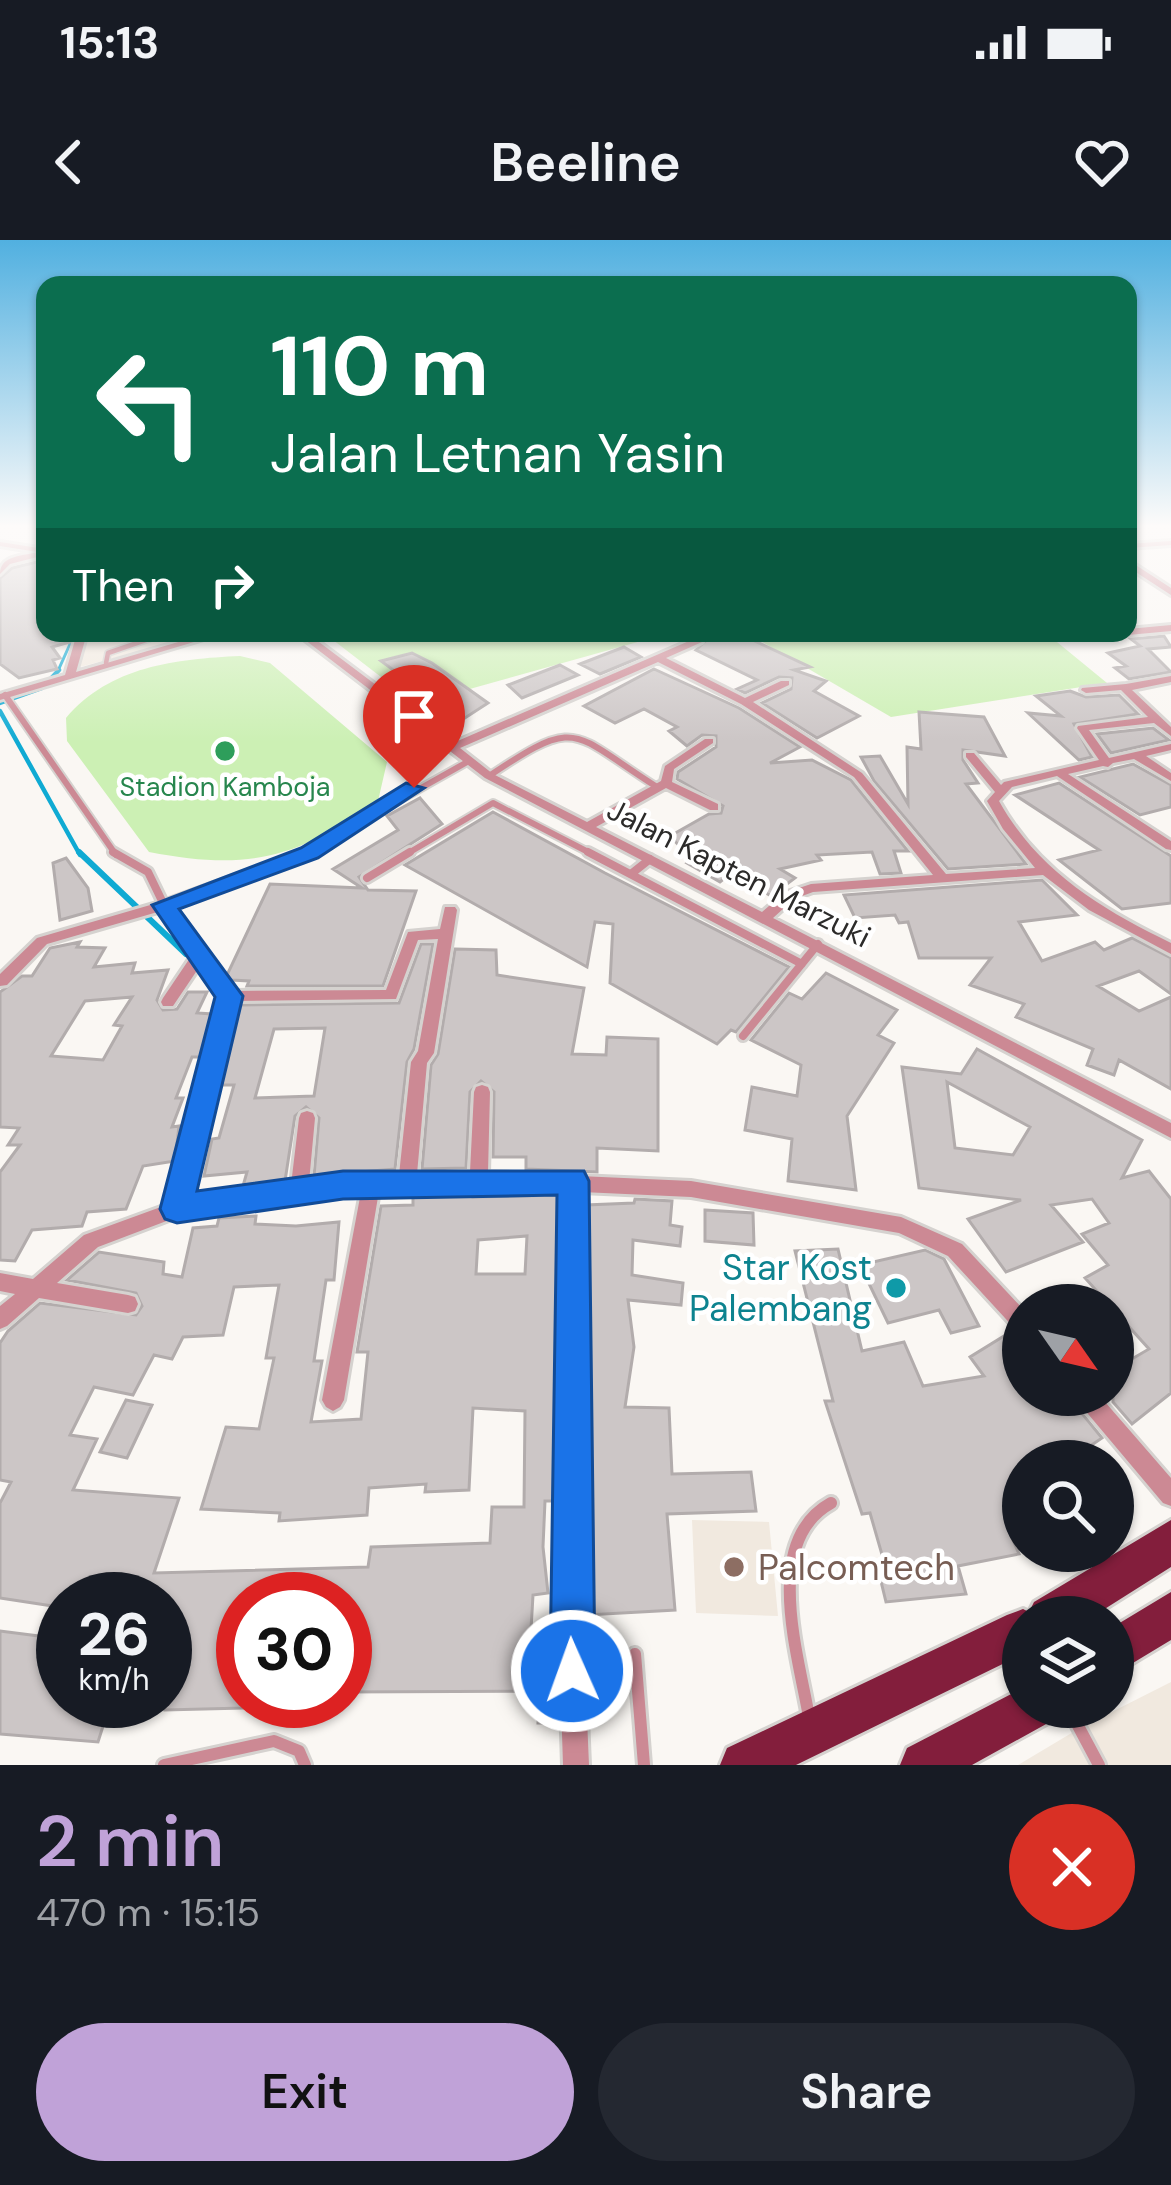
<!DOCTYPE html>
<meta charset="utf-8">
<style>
body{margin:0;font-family:"DM Sans",sans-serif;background:#242831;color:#f1f3f6;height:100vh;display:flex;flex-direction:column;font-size:45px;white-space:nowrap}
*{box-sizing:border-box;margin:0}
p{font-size:39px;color:#9ea1a6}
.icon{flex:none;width:66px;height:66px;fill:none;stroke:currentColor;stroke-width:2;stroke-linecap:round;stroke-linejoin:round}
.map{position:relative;height:1525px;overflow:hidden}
.details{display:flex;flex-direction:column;background:#171b24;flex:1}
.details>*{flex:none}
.guide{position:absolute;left:36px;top:36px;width:1101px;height:366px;border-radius:24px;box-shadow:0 3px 9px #0004;background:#0b6e4f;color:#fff;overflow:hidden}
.needle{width:78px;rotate:124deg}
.fabs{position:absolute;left:1002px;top:1044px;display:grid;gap:24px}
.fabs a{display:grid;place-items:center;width:132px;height:132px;border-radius:50%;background:#171b24;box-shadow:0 3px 9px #0004;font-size:60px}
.speed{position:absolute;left:36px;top:1332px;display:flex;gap:24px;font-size:60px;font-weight:700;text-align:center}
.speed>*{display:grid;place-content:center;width:156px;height:156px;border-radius:50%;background:#171b24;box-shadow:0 3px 9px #0004;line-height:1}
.speed small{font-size:30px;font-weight:400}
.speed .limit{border:18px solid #d22;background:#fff;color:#111}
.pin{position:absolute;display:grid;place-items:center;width:102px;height:102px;color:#fff;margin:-123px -51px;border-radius:50% 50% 50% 0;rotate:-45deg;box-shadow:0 0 12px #0007}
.pin .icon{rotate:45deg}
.me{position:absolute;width:132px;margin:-66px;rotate:358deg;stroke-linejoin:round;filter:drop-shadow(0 0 9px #0008)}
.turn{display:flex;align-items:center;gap:42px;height:252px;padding:0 36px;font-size:54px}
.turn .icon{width:156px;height:156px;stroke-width:2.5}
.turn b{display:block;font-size:84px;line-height:102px}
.then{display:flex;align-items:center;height:114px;padding:0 36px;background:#0003;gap:24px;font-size:45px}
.round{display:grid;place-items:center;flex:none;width:126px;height:126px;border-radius:63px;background:#242831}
.headline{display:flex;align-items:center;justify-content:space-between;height:204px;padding:0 36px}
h1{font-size:72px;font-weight:600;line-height:90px;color:#c0a2d8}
.cta{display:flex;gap:24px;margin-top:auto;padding:24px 36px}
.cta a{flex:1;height:138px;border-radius:72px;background:#c0a2d8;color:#111;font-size:48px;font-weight:600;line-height:138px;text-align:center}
.cta a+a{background:#242831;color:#f1f3f6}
.status{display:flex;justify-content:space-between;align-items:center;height:84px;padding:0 60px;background:#171b24;direction:ltr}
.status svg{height:33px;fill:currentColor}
header{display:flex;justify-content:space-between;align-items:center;height:156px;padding:0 36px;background:#171b24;font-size:54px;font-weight:600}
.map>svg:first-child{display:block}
</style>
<div class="status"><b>15:13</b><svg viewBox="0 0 49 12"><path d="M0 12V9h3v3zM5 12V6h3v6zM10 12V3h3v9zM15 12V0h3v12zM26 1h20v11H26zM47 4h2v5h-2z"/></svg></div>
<header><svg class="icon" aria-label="back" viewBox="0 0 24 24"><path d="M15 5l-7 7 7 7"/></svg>Beeline<svg class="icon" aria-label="heart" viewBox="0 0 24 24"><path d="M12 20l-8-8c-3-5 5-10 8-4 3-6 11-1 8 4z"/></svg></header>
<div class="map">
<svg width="1171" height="1525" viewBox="0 0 1171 1525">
<rect width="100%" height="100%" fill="#faf7f3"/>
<path fill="#f1e9df" d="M88,393H209L76,428Z
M692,1280L769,1282L778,1376L696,1373Z
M1171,1442V1525H1018L1080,1488Z"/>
<path fill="#ccf0b4" d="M324,393H670L416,464Z
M747,393H1046L1107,443L891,477Z
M240,416L270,423L387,522L378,561C296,619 248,631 149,612L67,501L66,478C110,426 176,419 240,416Z"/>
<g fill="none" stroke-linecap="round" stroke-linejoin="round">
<path stroke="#0faad3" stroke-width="3" d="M57,433L75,393"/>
<path stroke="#0faad3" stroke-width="4.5" d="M0,463L42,448L59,430
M0,471L80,615"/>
<path stroke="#0faad3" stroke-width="6" d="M79,612L186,714"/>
</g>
<path fill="#ccc6c6" stroke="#b2acac" stroke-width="3" fill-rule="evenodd" d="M45,320V393H72L70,402L52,407L60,418L53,420L57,429L19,438L0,424V338L12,328Z
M714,393L730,400L742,395L810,427L794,430L826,441L814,451L859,476L817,498L762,463L791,449L792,438L779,437L745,453L737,449L757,440L696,410Z
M1164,396L1171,407L1148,409L1171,432L1129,439L1115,428L1126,426L1108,413L1140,406L1131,399Z
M624,407L641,417L600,434L580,424Z
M412,413L432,423L488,463L448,489L420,465L434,460L381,421Z
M560,425L578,435L522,458L508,445Z
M654,429L739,468L800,507L770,523L812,520L851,540L908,611H894L901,633L880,634L872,612L817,615L821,620L780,629L795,638L771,656L731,633L720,642L687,623L692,619L670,596L709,574L721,573L723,566L677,539L678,532L716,507V496L702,495L687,506L669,491L677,487L644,469L615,483L584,466Z
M1070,451L1086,457L1119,455L1138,474L1074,484L1092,517L1079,520L1028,473L1061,476L1036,456Z
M919,472L984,477L1005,516L963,510V520L978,543L966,544L1026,624L948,629L874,541L861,517L880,516L908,564L907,507L921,509Z
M1153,488L1169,500L1111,513L1097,494Z
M1133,524L1171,545V567L1140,575L1080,537Z
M1059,543L1171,616V663L1122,669L1059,620L1099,610L1015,555Z
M420,558L442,584L359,637L368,650L416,651L383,746H247L249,741L231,740L227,735L270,644L362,648L333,629L398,590L387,576Z
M493,572L605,633L789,727L736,792L731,790L717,804L610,743L613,684L595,682L587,727L405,625Z
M66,618L88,648L92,671L60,680L53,623Z
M1042,640L1077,675L1019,682L1042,721L1095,702L1104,710L1132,698L1171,718V754L1139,731L1098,746L1139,771L1171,757V849L1119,820L1114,835L1087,825L1093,809L1016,777L1024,764L970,745L991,718H919L908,682L899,683L895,675L855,678L844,655Z
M80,702L77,707L105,708L94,727L135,723L132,733L168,730L157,760L163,770L177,769L188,752H207L197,773L212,774L201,817H192L176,858H183L172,887L179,886L175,921L143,926L126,969L87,972L82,986L32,990L15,1021L0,1020V932L20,905H8L19,888L0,887V752L22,736H32L50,708ZM132,757L114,785L122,786L103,820L51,816L85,761Z
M421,704H433L414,809L407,822L395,929L314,936L319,878L306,867L295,876L285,941L243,946L247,932L204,936L212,899L219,898L234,845H220L239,765L399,763ZM325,788L314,856L255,858L274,789Z
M455,709L496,710L497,735L584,748L572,814L606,815L607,797L658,799V911L597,908V932L526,929V917H493L494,852L481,841L470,852L466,928L422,929L431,825L438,814Z
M826,733L897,770L878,795L894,803L847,876L856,950L788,941L792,899L745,890L752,847L797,856L801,825L751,800L789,753L802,759Z
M977,809L1142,900L1122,938L1149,931L1171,959V1153L1132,1184L1113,1162V1130L1149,1109L1085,1038L1108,1025L1082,994L1109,983L1092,959L1051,965L1083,1002L1006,1032L968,979L1021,960L919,948L902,827L961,834ZM947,842L1030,887L1013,915L955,908Z
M473,952V957L559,955L554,1261H545L543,1307L548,1353L533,1355L530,1407L555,1406L557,1483H538L539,1451L345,1452V1359H243V1468L165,1470V1359H63V1461H111L98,1502L0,1494V1391L47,1397L59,1367L0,1358V1263L11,1242L0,1240V1103L8,1091L40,1063L136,1075L142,1066L136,1053L67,1040L99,1012L164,1022L163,1034L182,1037L193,988L217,986L219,978L256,976L255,984L296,986L339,982L334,1040H326L314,1121H322L311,1182L361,1179L368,1112H357L381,966L413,965V954ZM527,996L525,1034H476L478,1000ZM279,1045L266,1118H274L259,1189L226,1187L201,1269L280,1273L279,1281L367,1275L369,1248L426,1244L425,1252L469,1250L473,1168L525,1171L524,1267H492L490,1303L371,1307L368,1327L154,1333L179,1258L73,1250L97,1199L70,1195L94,1147L133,1155L154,1115L172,1119L183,1097L223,1095L234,1047Z
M635,959L672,961L670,985L682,987L680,1006L633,1000L632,1035L683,1043L681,1065L628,1060L634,1107L625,1167L669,1168L672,1234L751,1232L756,1271L667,1274L675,1370L587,1375L586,965L634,963Z
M705,970L753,973L754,1005L705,1001Z
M838,1009L862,1111L904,1102L923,1146L984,1136L970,1117L1004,1096L1023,1119V1155H1067L1102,1198L1068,1221H1023V1281L1009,1291L1019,1314L958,1326L966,1354L886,1362L877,1325H885L870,1273L862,1274L825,1161H833L795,1011Z
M925,1010L944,1019L979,1086L951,1093L939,1070L888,1083L860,1025Z
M126,1160L152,1165L127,1218L100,1212Z"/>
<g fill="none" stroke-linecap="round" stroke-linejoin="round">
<g stroke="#d5d2cf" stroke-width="8">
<path id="service-far3" d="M106,423L108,413L166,393"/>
</g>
<g stroke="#d5d2cf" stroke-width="10">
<path id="service-far2" d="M5,455L116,615
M489,536C580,475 570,492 657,547
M302,615L469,521
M405,615L493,563L594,615"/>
</g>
<g stroke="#d5d2cf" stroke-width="14">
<path id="service-far1" d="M113,612L148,632L164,665L310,612
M588,612L802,724
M631,634L650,619
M367,638L410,612
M743,796L818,704"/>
</g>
<g stroke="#d5d2cf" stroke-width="18">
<path id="service" d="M635,1414L644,1525
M1068,1467L1099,1525
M809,1477C798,1413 762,1301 831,1263
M164,1525L274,1501L299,1511L305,1525"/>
</g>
<g stroke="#d5d2cf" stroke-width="6">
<path id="minor" d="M1171,301V305L1128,308V304Z
M0,302L45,309V315L10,324L0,334C0,315 23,316 38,312L0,306Z
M1128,320L1171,348V355L1128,327Z
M1171,385V391L1128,395L1124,393H1128V389Z
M77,393H87L76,432L209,393H224L0,460V454L65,435Z
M296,393H307L453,503L696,398H702V402L666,418L745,458L781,441H789V445L753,462L862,533L946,634L1035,628L1003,589L987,561L995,552L966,517V513H974L1001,545L1004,542L1099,520L1077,488L1078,486L1148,477L1121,450L1086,453L1081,450L1082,448L1126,444L1171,436V442L1132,450L1171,487V496L1154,483L1089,490L1109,518L1171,504V510L1146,516L1171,533V541L1134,519L1113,523L1108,527L1103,526L1068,534L1171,601V610L1166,609L1057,536L1012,547L999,561C1038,631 1101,669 1171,703V714L1089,670L1043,635L813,652L794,659L773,678L1171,883V898L485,538ZM658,422L741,464L854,537L933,635L811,644L784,653L762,672L596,587L666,548L710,570H718V564L672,542L674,529L713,503V499H705L665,526L661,541L587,582L493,534L460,508Z
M1092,393H1123C1116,398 1099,398 1092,393Z
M164,661L169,662L233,751L386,750L408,692L440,689L445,667H455L457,670L434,813L427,823L417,934L470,932L474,852L476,847L482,845L488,847L490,852L488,932L567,935L573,933L579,936L691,941L901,977L962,1004L1023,1069V1093L1016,1090L948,1016L899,993L691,957L582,952L581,1337L589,1525H563L557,1337L564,951L479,947L379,951L344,1160L340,1167L333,1171L326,1167L322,1160L361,952L177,977L98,1007L57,1043L128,1055L135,1057L138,1064L135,1071L128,1073L39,1058L7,1086L0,1089V1066L15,1054L0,1051V1033L33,1039L84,995L169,964L221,757L200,726L173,766H163L161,762L163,758L192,715L161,671L47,704L7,745L0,746V734L37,698ZM438,699L418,811L411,822L399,935L343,937L309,942L315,878L313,873L307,871L301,873L299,878L291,945L188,959L235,761L396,759L418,700Z
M1075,1155H1099L1171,1238V1266L1163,1263L1078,1162Z"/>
</g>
<g stroke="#d5d2cf" stroke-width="6">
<path id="trunk" d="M1171,1280V1327L1092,1377H1023V1414L796,1525H720L727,1508L1007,1375L1023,1369L1029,1372L1034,1362Z
M1171,1352V1400L1113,1435V1387Z
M1023,1448V1467H1055L1048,1483L972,1525H900L907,1508Z"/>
</g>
<use href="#service-far3" stroke="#cc8994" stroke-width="4.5"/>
<use href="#service-far2" stroke="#cc8994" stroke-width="6"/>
<use href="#service-far1" stroke="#cc8994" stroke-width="8"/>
<use href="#service" stroke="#cc8994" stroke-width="12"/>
<use href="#minor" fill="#cc8994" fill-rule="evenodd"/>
<use href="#trunk" fill="#831e3c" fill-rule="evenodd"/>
</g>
<linearGradient id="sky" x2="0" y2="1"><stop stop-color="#51b0e0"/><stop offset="0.57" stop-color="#fdfbfa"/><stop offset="1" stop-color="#fdfbfa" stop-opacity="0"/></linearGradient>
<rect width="1171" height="502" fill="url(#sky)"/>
<path fill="#1a73e8" stroke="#114b97" stroke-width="3" d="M406,543L424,548L318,618L179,669L243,756L197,951L343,931H584L589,941L595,1431L589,1447L572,1454L556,1447L550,1431L557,955L343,959L177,983L165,979L160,969L215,757L152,665L301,608Z"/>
<circle fill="#2e9e5b" stroke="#fff" stroke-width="4.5" cx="225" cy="511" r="12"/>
<circle fill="#0f9aa8" stroke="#fff" stroke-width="4.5" cx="896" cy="1048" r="12"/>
<circle fill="#8d6e63" stroke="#fff" stroke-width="4.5" cx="734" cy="1327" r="12"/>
<g text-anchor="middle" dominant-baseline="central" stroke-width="9" stroke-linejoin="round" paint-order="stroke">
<g font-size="27" fill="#27864d" stroke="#fff">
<text x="225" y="546">Stadion Kamboja</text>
</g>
<g font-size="30" fill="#2c2b2a" stroke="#fff">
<text transform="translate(739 633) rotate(27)">Jalan Kapten Marzuki</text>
</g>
<g font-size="36" fill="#0d838f" stroke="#fff" text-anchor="end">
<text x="872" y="1027">Star Kost<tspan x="872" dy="41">Palembang</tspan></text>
</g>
<g font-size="36" fill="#785e54" stroke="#fff" text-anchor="start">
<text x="758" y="1327">Palcomtech</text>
</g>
</g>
</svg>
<div class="fabs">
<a><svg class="needle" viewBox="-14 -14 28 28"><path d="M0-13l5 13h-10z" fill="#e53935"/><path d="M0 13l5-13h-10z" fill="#9ea1a6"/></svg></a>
<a><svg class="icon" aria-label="search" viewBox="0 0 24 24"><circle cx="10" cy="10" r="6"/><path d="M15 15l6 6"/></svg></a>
<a><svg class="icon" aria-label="layers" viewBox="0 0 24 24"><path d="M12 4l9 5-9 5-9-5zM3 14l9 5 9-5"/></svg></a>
</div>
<div class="speed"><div>26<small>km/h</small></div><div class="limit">30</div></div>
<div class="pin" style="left:414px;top:548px;background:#d93025"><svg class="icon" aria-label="arrive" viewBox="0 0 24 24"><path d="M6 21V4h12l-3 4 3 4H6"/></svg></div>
<svg class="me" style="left:572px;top:1431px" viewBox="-20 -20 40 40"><circle r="17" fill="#1a73e8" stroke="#fff" stroke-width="3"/><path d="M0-11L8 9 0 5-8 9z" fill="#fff"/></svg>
<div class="guide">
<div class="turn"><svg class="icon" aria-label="left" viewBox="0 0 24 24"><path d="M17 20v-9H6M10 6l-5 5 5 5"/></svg><div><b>110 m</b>Jalan Letnan Yasin</div></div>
<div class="then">Then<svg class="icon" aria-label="right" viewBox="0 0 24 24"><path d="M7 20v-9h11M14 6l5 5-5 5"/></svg></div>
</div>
</div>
<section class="details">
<div class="headline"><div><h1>2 min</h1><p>470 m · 15:15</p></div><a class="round" style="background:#d93025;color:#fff"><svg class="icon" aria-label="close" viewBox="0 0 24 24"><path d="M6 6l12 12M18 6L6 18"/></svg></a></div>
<div class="cta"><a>Exit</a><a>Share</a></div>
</section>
